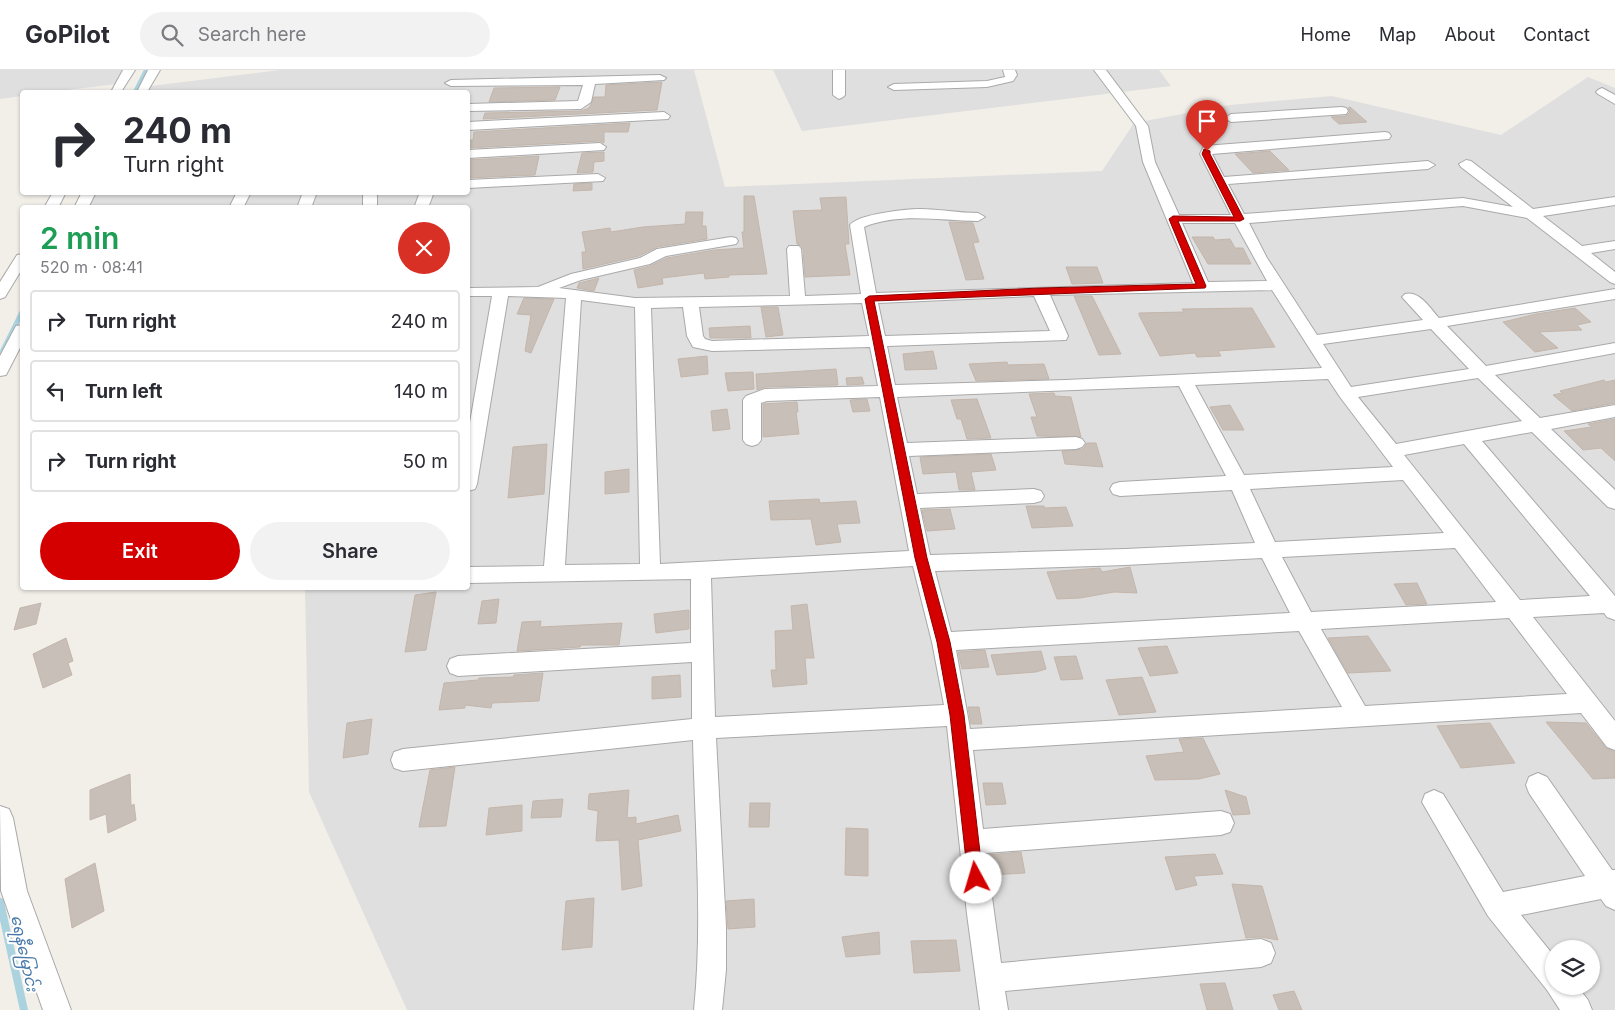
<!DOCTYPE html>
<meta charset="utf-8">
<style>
body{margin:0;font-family:Inter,"Noto Sans Myanmar",sans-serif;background:#f2f2f3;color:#2b2b33;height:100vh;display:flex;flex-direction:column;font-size:19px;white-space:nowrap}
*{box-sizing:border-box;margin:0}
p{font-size:16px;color:#7c7c81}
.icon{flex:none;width:28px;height:28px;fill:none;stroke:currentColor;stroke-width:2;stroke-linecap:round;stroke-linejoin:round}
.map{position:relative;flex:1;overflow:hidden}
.sheet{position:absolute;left:20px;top:135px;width:450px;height:385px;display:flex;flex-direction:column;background:#fff;border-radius:5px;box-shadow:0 1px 4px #0004}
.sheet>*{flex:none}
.banner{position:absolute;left:20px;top:20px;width:450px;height:105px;border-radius:5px;box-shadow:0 1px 4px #0004;background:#fff;color:#2b2b33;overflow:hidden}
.fabs{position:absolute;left:1545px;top:870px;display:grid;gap:10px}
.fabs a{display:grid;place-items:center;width:55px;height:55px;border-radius:50%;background:#fff;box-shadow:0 1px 4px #0004;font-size:25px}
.pin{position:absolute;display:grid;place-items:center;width:42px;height:42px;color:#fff;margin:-51px -21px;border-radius:50% 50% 50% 0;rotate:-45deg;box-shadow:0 0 5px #0007}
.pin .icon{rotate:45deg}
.me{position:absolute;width:55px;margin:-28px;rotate:354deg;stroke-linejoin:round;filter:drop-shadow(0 0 4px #0008)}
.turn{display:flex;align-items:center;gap:18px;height:105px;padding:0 20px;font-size:22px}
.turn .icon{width:65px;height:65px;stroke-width:2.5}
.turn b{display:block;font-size:35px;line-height:42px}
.round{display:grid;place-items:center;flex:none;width:52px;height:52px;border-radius:26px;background:#f2f2f3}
.head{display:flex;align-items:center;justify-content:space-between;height:85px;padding:0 20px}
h1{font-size:30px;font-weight:600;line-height:38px;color:#1e9e55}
.button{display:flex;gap:10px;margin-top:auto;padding:10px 20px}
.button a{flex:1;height:58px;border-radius:30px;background:#d40000;color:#fff;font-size:20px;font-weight:600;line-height:58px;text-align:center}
.button a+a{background:#f2f2f3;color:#2b2b33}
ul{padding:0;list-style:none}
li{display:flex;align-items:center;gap:15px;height:62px;margin:0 10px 8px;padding:0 10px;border:2px solid #e1e1e2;border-radius:5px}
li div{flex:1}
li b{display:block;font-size:19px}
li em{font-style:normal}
header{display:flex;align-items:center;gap:30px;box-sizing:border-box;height:70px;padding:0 25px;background:#fff;border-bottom:1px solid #e1e1e2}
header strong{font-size:24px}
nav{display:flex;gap:28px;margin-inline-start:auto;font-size:18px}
.search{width:350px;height:45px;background:#f2f2f3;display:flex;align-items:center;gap:12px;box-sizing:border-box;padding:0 18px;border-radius:28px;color:#7c7c81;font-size:19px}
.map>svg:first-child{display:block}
</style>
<header>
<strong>GoPilot</strong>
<div class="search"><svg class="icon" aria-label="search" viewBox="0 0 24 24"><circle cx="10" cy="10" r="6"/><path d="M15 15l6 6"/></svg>Search here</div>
<nav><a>Home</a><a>Map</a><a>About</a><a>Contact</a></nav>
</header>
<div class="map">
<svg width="1615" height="940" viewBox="0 0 1615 940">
<rect width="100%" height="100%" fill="#f2efe9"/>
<path fill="#e0dfdf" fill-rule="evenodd" d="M0,0H125L117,14L50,22H22V26L0,29Z
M280,0H694L725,117L1102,101L1134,53L1230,35L1332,26L1501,65L1588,7L1615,18V940H407L309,722L305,518H468V138H88L95,122H468V22H147L151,16ZM1554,879H1591V916H1554Z
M773,0H1159L1171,16L802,61Z"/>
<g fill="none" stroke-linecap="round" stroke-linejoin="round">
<path stroke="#aad3df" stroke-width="4" d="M135,22L146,0"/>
<path stroke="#aad3df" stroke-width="5" d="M0,286L22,242"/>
<path stroke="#aad3df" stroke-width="8" d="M0,832L24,940"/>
</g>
<path fill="#c7bfb8" stroke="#c4b6ab" d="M662,12L657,40L483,49L485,43L581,41L589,38L594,27H605L606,15Z
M560,17L555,30L489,32L494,18Z
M1350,37L1367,52L1339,54L1331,47L1346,46L1350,42L1348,38Z
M630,53L628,62H604V73L600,71L468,78V70H473L474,62Z
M1270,81L1289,100L1253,103L1235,84Z
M604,82V91L594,92L593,102L577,103L582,83Z
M539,86L535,105L468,108V90Z
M592,113V120L573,121L574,114Z
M744,126H754L767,204L729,205V207L705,209L704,203L662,208L663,214L638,218L634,200L650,196L667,188L714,180L744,178L742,162H744Z
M846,127L849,174H845L850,205L805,207L803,179L801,175L797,174L793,141L822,140L820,128Z
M686,142H703L702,156H706L707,169L657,177L639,186L583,199L582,182H586L582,162L610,158L611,162L643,157L685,154Z
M949,152L973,153L979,172L973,173L984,209L966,210Z
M1192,167H1213L1215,170L1230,169L1235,178H1243L1251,194H1208Z
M1066,197H1097L1103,213L1072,214Z
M599,208L594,221L577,218L579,213Z
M1074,226H1092L1121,284L1099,285Z
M524,228L554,229L531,283L525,281L531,245L517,244Z
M761,237H778L783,265L766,267Z
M1252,238L1275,277L1218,281L1221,286L1197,287L1195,283L1160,286L1139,245V243L1184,242L1182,239Z
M1575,238L1591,252L1577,255L1582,260L1539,262L1558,278L1535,282L1503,252L1536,244Z
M750,256L751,268H710L709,258Z
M933,281L937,299L905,300L903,284Z
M707,286L708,304L681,307L678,289Z
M1007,292L1008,295L1044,294L1049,309L976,311L969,294Z
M836,299L838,315L765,317L757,320L756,304Z
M753,302L754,319L728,321L725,303Z
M862,307L864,314L847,315L846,308Z
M1604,310L1606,312L1615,310V333L1572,341L1553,325L1562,323L1560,321Z
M1054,323L1055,326L1071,327L1081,367L1037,366L1031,347H1037L1029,324Z
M867,329L870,341L853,342L850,330Z
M977,329L991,368L967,369L961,349H957L951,330Z
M797,332L798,342H796L799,364L763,367V334Z
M1230,335L1244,360H1223L1210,337Z
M727,339L730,359L713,361L711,341Z
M1615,349V391L1601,378L1583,380L1564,361L1592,357L1588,354Z
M1087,373H1096L1103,397L1065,394L1062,381L1083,379Z
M547,374L544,424L508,428L513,377Z
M991,384L996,400L971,402L975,420H959L956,402L923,404L920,387Z
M629,399V422L605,424V402Z
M819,429L820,433L856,431L860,453L837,454L841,472L816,475L811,449L771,450L769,431Z
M1026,436H1044L1045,438L1066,437L1073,456L1032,458Z
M950,439L955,459L927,461L922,440Z
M1130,497L1137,523L1114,522L1080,528L1057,529L1047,502L1100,498L1102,502Z
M1417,513L1427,534L1406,535L1394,514Z
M436,522L426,580L405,582L415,525Z
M499,529L496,553L478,554L482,531Z
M41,533L36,554L14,560L20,538Z
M807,534L814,588H805L807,614L773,617L771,600H776L775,561L793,560L791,536Z
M689,540V559L656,563L654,544Z
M541,551L540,557L622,553L619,575H581L580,577L517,581L522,552Z
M1368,566L1391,601L1348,603L1328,568Z
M66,568L73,591L68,593L72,605L43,618L33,584Z
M1167,576L1178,603L1150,606L1138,578Z
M985,580L989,597L962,599L958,582Z
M1041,581L1046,599L1036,602L997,605L991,585Z
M1076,586L1083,609L1061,610L1054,587Z
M543,603L539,631L492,633L491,638L465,635V638L439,640L444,613L478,610L479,608L513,607L514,605Z
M680,605L681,627L652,629V607Z
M1142,607L1156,642L1119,645L1106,610Z
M968,637H979L982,654H971Z
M372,649L368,684L343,688L347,653Z
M1546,652L1586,653L1606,678L1615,682V708L1593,709Z
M1490,653L1515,693L1461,698L1437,656Z
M1203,668L1220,704L1199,709L1155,710L1146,686L1184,682L1179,669Z
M455,697L446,756L419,757L430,700Z
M130,704L131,736L134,734L136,750L108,763L106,744L90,750V720Z
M983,713H1002L1006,734L986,735Z
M629,720L627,748L636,747V754L678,745L681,761L638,770L642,816L622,820L619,770L596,771L598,741L588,739L589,724Z
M1225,720L1246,727L1250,744L1233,745Z
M563,729L561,747L531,748L533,731Z
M750,733H770L769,757H749Z
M522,735V761L486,765L489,738Z
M846,758L868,759V806L845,805Z
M1021,782L1025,803L991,805L988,785Z
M1215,784L1223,804L1194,806L1197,815L1176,820L1165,787Z
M95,793L104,841L72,858L65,809Z
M1232,814L1262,816L1278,870L1261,867L1246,868Z
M594,828L592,877L562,880L566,831Z
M754,829L755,857L728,859L726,831Z
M879,862L880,884L846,887L842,867Z
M956,870L960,901L914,903L911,871Z
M1225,913L1233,940H1207L1200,914Z
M1294,921L1302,940H1279L1273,925Z"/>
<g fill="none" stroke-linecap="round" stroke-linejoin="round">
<g stroke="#a9a9a9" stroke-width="2">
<path id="minor" d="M123,0H135L121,22H111Z
M148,0H160L147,22H137Z
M833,0H845V25L843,27L839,29L833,25Z
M1003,0H1015L1017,5L1013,11L987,17L894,20L888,17L894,14L987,11L1005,7Z
M1094,0H1106L1148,56L1155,92L1179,145H1231L1200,84L1204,76L1385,62L1389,63L1391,66L1389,69L1212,84L1224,107L1428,91L1435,95L1428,99L1228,114L1244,144L1463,128L1513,137L1461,97L1459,94L1466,90L1471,91L1533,139L1615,127V135L1543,146L1582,176L1615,171V179L1591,183L1615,202V214L1610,212L1527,148L1463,136L1249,153L1267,188L1317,265L1423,250L1402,227L1405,224C1419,220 1430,238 1439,248L1615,219V229L1447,256L1486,296L1615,273V283L1495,305L1540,348L1615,335V347L1551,359L1615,420V439L1608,437L1532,362L1482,371L1615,526V550L1607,547L1604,543L1533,547L1615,651V680L1607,677L1581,643L973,680L983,759L1221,741L1230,744L1234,753L1230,762L1221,765L986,783L1001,893L1261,869L1271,873L1275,883L1271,893L1261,897L1005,921L1008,940H980L967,844L947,656L716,668L726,857V900L722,940H694C703,851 695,760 693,670L403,701L394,698L391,690L394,682L403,679L692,649V592L458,606L450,603L447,596L450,589L458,586L691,573V509L468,513V497L544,496L566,228L508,226L477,414L475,419L468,421V364L492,226H468V218L538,217L571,204L640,188L657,179L731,167L736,168L738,171L736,174L666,186L650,194L581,210L559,218L635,228L790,226L787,179L789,176H799L801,179L805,226L861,224L850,155C858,144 906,139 920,139C939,139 959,143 978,143L985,147L978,151C941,151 900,142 864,157L876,223L1193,213L1143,92L1136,56ZM1182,153H1235L1267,211L1208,212ZM1272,220L1322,298L1066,310L895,315L887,276L1066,270L1068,266L1050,225ZM1034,226L1050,261L885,266L878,233ZM581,230L635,237L640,494L565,495ZM862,233L869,266L712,271L705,269L703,266L699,237ZM683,237L687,266L693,277L712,281L870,277L878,316L765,319L746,326L743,330V370L746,374L752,376L758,374L761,370V333L767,331L880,327L909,481L660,494L651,238ZM1431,259L1469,299L1351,317L1323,274ZM1478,308L1522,351L1396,374L1358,327ZM1328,309L1340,327L1393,397L1244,405L1195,315ZM1179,316L1226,406L1120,412L1113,414L1110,419L1113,424L1120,426L1232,420L1255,473L1125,479L930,485L920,438L1034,433L1041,431L1044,426L1041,421L1034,419L917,424L909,386L1076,379L1082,377L1085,373L1082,369L1076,367L907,373L897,327ZM1464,374L1590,526L1520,530L1404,385ZM1403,410L1444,463L1275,472L1250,419ZM1455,478L1496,532L1311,542L1282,487ZM1262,488L1290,543L951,562L935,501L1125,495ZM913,496L932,572L944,635L715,647L711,508ZM1509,548L1567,624L1365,636L1321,559ZM1299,561L1342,637L970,659L956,580Z
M660,5L666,8L664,10L595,14L591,32L581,39L468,41V34L578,31L583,15L451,16L445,13L451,10Z
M1602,18L1615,25V34L1598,24L1596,22L1598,20Z
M1342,37L1346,38L1348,41L1346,44L1231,52L1225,48L1231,44Z
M664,42L670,46L668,49L468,60V52Z
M600,73L606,77L604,80L468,88V80Z
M598,104L605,108L603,111L468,118V110Z
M53,122H66L58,138H44Z
M82,122H96L88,138H74Z
M237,122H251L243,138H229Z
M303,122H317L311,138H297Z
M363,122H377V138H363Z
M420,122H434L428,138H414Z
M22,184V199L5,227L0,229V212L17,185Z
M22,255V274L6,305L0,306V286L16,256Z
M1538,703L1547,707L1612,800H1615V840L1606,836L1601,829L1521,845L1554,886V916H1577L1588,930L1592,940H1560L1547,920L1488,846L1422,732L1425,724L1434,720L1443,724L1503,822L1585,806L1529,723L1526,715L1529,707Z
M0,736L9,739L13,748L27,821L71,940H43L1,821Z"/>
</g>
<use href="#minor" fill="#fff" fill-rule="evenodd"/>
</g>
<path fill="#d40000" stroke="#8a0000" d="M1204,79L1210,81V84L1244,149L1240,151H1178L1206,216L1205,218L874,231L927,488L950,572L964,645L983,808L981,813L976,816L970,813L968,808L950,645L937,572L915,488L865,229L869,226L1040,218L1196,214L1169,149L1173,146L1234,147L1202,84Z"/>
<g text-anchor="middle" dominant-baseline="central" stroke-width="4" stroke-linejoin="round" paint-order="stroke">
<g font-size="16" font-style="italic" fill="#4a7aab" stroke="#fff">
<text transform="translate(25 883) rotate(78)">ရေနီမြောင်း</text>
</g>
</g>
</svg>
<div class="fabs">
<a><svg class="icon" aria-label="layers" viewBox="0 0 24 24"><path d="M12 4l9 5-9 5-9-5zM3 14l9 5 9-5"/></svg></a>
</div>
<div class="pin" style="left:1207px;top:81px;background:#d93025"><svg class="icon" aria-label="arrive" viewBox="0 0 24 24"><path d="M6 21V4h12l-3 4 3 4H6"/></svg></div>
<svg class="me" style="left:976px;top:808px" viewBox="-20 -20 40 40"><circle r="19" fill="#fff"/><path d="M0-13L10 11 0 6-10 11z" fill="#d40000"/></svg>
<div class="banner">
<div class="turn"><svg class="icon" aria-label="right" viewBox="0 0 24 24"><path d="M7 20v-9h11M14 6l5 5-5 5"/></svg><div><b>240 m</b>Turn right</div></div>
</div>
<section class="sheet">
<div class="head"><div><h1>2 min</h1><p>520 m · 08:41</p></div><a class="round" style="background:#d93025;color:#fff"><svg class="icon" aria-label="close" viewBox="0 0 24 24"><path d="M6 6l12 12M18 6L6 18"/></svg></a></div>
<ul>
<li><svg class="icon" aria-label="right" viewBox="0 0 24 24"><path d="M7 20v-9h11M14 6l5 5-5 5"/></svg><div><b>Turn right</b></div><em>240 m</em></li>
<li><svg class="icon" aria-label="left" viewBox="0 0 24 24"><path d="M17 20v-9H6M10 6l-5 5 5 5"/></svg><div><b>Turn left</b></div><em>140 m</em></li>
<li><svg class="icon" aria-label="right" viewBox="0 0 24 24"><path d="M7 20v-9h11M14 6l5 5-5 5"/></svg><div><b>Turn right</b></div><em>50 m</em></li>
</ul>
<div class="button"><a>Exit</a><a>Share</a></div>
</section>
</div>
